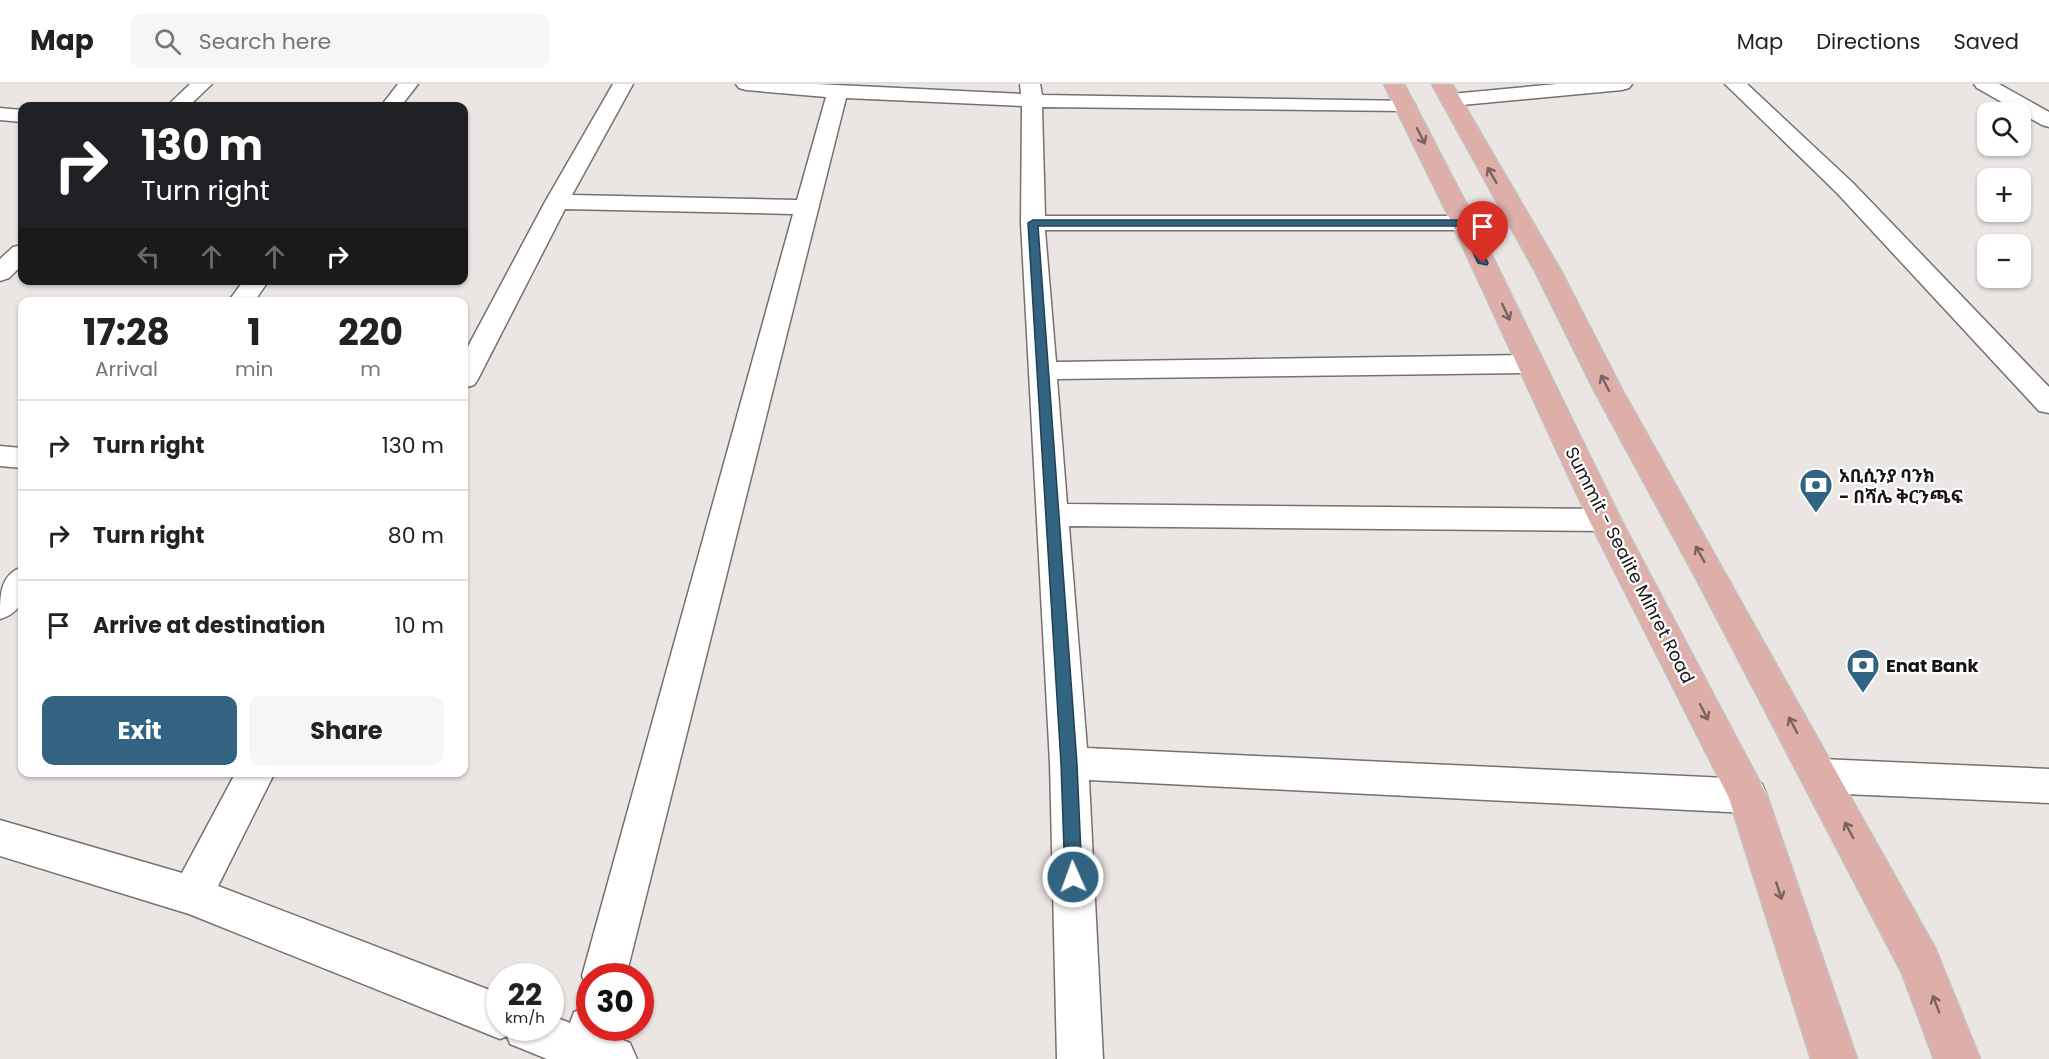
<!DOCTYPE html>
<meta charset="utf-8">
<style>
body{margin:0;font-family:Poppins,"Noto Sans Ethiopic",sans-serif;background:#f6f6f6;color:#222;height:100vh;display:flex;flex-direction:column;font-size:22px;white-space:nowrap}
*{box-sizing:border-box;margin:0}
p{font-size:20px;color:#767676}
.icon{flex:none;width:33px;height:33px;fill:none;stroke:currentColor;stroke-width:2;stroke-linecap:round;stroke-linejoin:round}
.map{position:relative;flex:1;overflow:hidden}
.side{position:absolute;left:18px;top:213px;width:450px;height:480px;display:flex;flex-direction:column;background:#fff;border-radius:12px;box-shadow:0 2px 4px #0004}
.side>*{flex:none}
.guide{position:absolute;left:18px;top:18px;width:450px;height:183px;border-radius:12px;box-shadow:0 2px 4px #0004;background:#202124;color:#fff;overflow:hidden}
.fabs{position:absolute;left:1977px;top:18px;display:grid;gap:12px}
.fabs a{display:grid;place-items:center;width:54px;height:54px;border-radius:12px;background:#fff;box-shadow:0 2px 4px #0004;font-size:30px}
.speed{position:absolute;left:486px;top:879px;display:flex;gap:12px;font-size:30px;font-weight:700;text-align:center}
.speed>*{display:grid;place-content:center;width:78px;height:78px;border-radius:50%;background:#fff;box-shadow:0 2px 4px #0004;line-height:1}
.speed small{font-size:15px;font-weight:400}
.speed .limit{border:9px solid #d22;background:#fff;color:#111}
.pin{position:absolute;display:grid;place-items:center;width:51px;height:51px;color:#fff;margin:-62px -26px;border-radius:50% 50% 50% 0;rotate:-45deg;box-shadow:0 0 6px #0007}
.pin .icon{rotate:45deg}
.me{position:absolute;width:66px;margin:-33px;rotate:358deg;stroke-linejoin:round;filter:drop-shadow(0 0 4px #0008)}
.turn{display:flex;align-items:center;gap:21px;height:126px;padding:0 24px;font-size:27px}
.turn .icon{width:78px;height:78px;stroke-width:2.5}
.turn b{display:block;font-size:42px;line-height:51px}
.lanes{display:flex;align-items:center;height:57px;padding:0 24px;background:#0003;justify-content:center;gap:30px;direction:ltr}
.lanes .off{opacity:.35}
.eta{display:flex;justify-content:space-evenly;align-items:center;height:102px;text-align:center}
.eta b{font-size:36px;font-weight:700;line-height:42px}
.action{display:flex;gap:12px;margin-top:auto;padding:12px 24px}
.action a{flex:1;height:69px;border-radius:12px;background:#326482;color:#fff;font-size:24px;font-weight:700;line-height:69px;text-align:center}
.action a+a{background:#f6f6f6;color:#222}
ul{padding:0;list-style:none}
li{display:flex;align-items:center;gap:18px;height:90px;padding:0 24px;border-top:2px solid #e0e0e0}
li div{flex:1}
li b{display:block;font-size:22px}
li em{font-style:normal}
header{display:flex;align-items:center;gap:36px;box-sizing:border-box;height:84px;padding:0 30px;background:#fff;border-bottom:2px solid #e0e0e0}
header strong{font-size:28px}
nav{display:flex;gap:33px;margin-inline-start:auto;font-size:21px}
.search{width:420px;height:54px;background:#f6f6f6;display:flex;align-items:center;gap:15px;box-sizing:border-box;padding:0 21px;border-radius:12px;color:#767676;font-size:22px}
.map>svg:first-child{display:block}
</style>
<header>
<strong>Map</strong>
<div class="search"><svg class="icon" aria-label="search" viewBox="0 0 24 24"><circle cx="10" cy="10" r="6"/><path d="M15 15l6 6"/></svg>Search here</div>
<nav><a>Map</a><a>Directions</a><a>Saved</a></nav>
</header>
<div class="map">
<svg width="2049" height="975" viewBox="0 0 2049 975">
<rect width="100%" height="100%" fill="#ebe5e4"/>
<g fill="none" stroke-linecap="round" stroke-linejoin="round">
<g stroke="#76706f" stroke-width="3">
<path id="minor" d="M190,0H212L189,22H167Z
M398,0H418L401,22H381Z
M613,0H633L572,111L797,116L826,13L746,6L739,4L736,0H816L1021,10L1020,0H1040L1042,11L1412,17L1415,21L1412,25L1405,27L1042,23L1045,132H1464L1472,134L1476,139L1472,144L1464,146H1045L1056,278L1530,271L1540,274L1544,280L1540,286L1530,289L1057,295L1067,420L1605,425L1616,428L1621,436L1616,444L1605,447L1069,442L1087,664L1748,695L1762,700L1767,712L1762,724L1748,729L1089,696L1103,975H1057L1050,679L1021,139L1022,22L846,14L626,892H590L589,907L582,892L793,130L565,125L478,295L474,301L464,304V270L545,118Z
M1557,0H1632L1629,4L1622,6L1451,22L1444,20L1441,16L1444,12L1451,10Z
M1725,0H1747L1853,99L2049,303V329L2039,327L1837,109Z
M1974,0H1999L2049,28V43L2042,41L1977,4Z
M0,24L22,26V38L0,36Z
M22,161V181L9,194L0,197V175L13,163Z
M244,196H269L254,218H228Z
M0,362L22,364V384L0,382Z
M22,483C25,506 27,527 0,535C0,510 0,491 22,483Z
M1821,675L2049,685V719L1821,709L1807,704L1802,692L1807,680Z
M236,688H275L218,802L500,910V944H550V931L570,939L574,928L590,922V944H612L611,951L630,959L637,975H547L510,960L507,952L500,955L189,830L0,772V736L182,789Z"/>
</g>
<g stroke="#c3c2c2" stroke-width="3">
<path id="major" d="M1384,0H1404L1476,139L1621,436L1767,712L1857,975H1811L1729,714L1589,436L1452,139Z
M1432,0H1452L1561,187L1621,304L1935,864L1980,975H1934L1902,889L1697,496L1593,304L1535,187Z"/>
</g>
<use href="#minor" fill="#fff" fill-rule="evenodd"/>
<use href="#major" fill="#deaea9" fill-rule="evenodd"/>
</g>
<defs><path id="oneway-shaft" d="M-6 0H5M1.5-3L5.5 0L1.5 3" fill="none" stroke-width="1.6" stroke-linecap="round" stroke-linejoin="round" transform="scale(1.5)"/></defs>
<g stroke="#7a625f">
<use href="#oneway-shaft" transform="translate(1421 52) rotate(63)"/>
<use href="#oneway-shaft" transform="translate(1492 91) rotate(-120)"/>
<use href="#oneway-shaft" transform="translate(1506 228) rotate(65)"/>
<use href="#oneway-shaft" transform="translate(1605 299) rotate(-117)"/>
<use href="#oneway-shaft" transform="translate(1700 470) rotate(-119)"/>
<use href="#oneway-shaft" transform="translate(1704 628) rotate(63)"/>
<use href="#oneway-shaft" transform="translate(1793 641) rotate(-118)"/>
<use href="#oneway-shaft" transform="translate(1849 746) rotate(-118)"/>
<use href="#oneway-shaft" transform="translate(1779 807) rotate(72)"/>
<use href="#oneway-shaft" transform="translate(1936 920) rotate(-111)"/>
</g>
<path fill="#326482" stroke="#204154" stroke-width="1.5" d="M1464,136L1469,139L1488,179L1487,181L1478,179L1461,142H1038L1077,680L1082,793L1079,799L1073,801L1067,799L1065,793L1061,680L1028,139L1033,136Z"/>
<defs>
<g id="bank-pin" transform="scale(1.725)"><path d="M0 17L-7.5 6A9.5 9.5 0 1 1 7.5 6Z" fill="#326482" stroke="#fff"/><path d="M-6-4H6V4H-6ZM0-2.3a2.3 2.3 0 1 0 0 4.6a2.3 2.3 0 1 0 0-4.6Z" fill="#fff"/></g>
</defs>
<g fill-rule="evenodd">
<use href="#bank-pin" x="1816" y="401"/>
<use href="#bank-pin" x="1863" y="581"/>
</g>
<g text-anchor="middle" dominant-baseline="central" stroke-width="4.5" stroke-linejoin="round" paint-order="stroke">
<g font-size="18" font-weight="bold" fill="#171515" stroke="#fff" text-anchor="start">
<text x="1839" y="391">አቢሲንያ ባንክ<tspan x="1839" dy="21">- በሻሌ ቅርንጫፍ</tspan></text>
<text x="1886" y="581">Enat Bank</text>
</g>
<g font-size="18" fill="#171515" stroke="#fff">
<text transform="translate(1630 481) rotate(63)">Summit - Sealite Mihret Road</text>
</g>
</g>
</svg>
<div class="fabs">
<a><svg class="icon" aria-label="search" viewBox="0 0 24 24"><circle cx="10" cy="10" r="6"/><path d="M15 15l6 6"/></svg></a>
<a>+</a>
<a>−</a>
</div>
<div class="speed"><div>22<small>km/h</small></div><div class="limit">30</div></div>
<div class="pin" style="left:1483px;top:179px;background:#d93025"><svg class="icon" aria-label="arrive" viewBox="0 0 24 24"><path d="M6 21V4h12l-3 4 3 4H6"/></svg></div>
<svg class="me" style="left:1073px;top:793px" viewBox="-20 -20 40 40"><circle r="17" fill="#326482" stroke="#fff" stroke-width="3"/><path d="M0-11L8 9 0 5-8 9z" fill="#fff"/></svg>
<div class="guide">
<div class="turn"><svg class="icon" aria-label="right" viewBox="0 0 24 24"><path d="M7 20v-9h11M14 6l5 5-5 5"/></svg><div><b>130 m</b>Turn right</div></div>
<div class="lanes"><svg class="icon off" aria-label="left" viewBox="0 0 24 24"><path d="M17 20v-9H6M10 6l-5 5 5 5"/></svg><svg class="icon off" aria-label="ahead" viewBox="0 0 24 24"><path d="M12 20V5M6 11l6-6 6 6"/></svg><svg class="icon off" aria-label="ahead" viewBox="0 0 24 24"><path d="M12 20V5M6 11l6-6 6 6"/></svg><svg class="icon" aria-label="right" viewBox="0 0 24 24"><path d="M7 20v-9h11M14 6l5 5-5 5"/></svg></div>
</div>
<section class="side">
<div class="eta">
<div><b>17:28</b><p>Arrival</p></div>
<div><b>1</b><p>min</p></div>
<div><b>220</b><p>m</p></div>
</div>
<ul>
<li><svg class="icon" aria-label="right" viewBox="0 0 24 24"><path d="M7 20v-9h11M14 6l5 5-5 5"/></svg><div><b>Turn right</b></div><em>130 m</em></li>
<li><svg class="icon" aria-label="right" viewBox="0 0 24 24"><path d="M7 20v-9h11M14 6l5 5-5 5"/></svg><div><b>Turn right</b></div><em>80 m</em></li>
<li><svg class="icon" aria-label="arrive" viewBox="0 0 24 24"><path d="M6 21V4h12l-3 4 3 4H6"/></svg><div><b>Arrive at destination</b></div><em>10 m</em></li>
</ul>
<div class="action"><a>Exit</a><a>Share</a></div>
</section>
</div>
